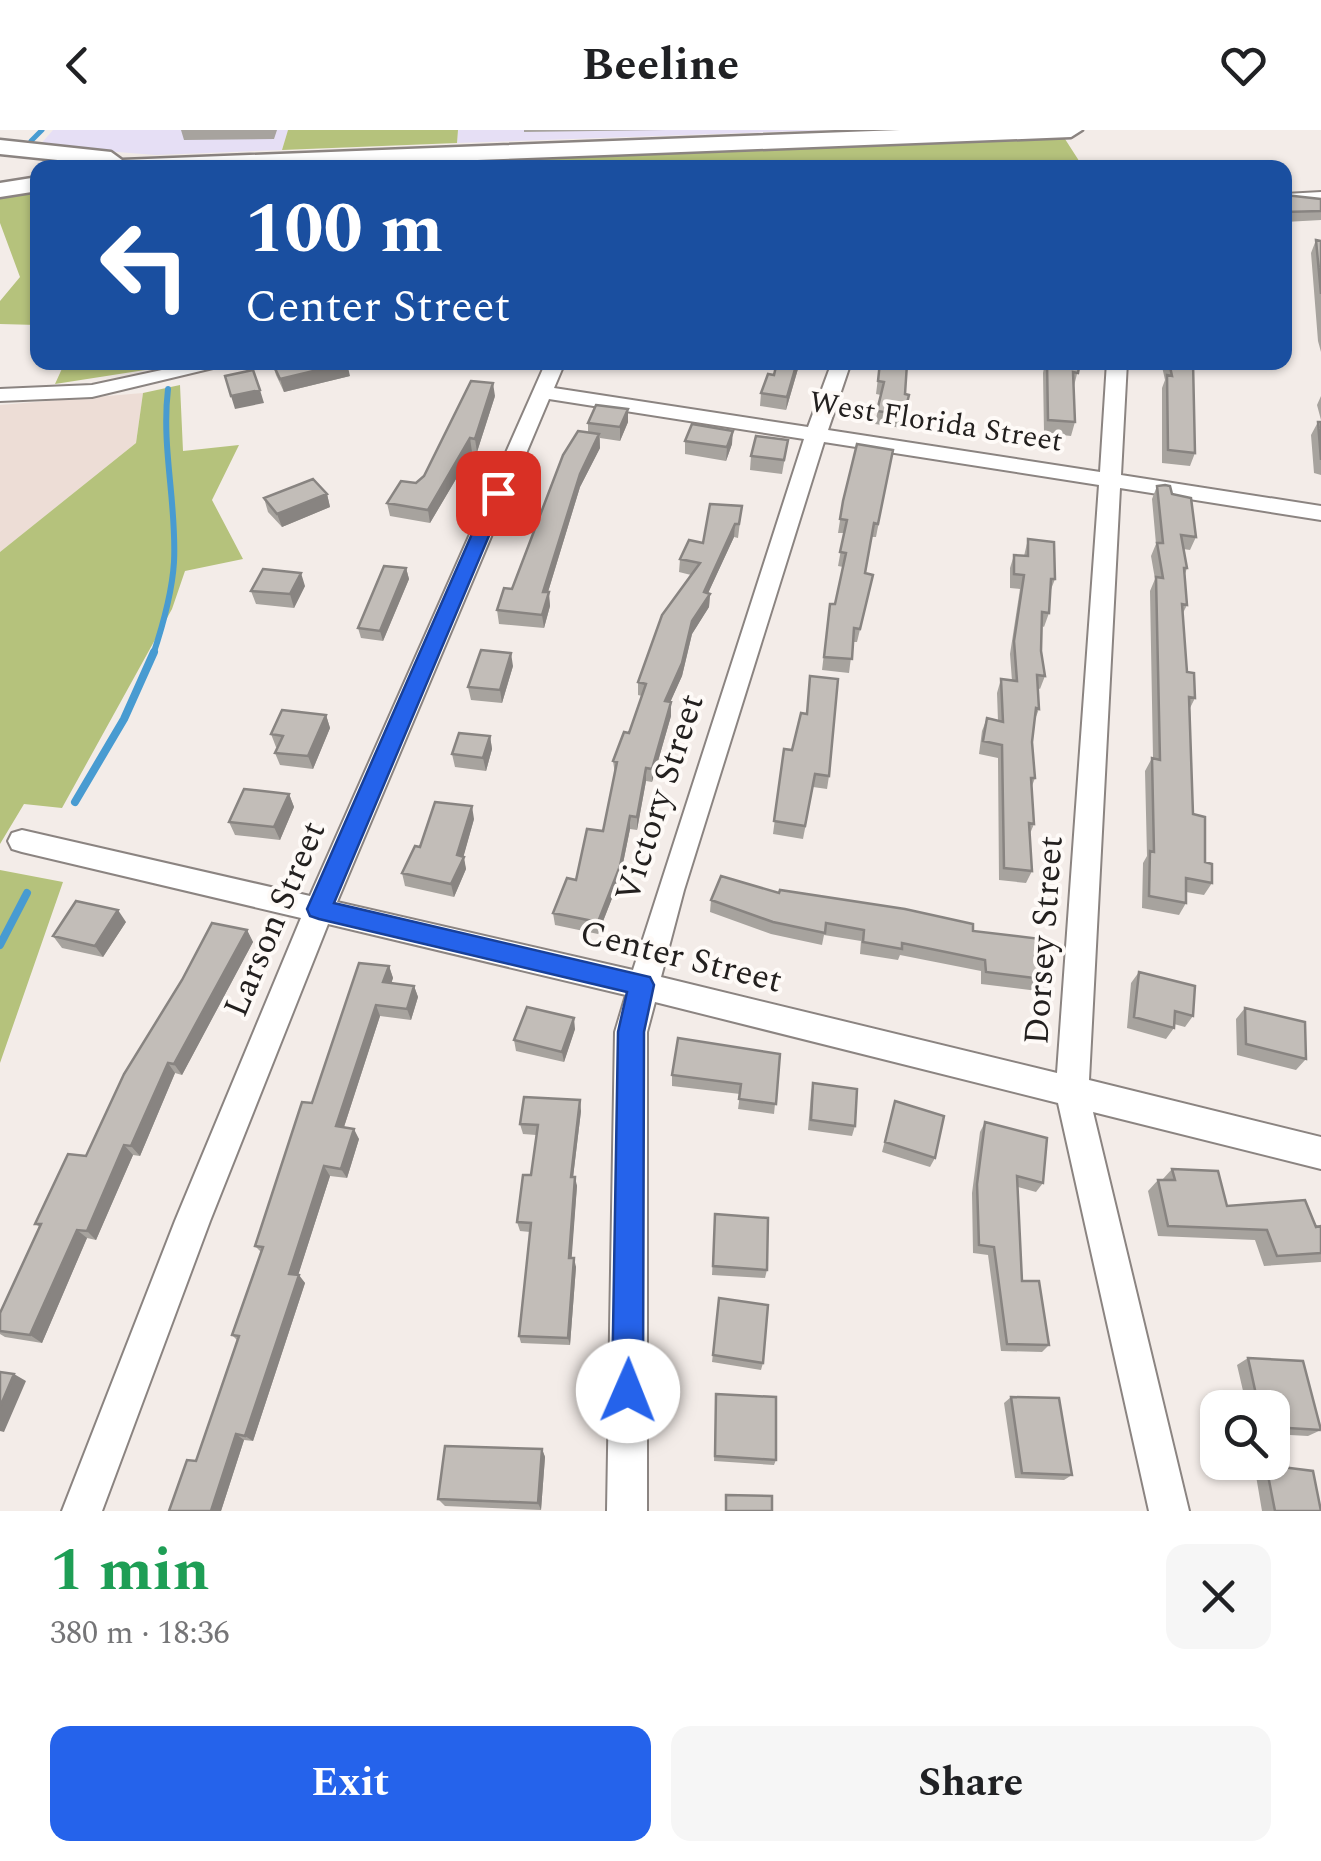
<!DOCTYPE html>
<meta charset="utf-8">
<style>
body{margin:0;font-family:Spectral,serif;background:#f6f6f6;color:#202124;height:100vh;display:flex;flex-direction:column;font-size:38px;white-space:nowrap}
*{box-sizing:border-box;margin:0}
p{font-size:32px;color:#757577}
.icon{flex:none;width:55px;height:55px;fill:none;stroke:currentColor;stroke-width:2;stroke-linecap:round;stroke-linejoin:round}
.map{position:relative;height:1381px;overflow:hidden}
.sheet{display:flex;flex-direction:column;background:#fff;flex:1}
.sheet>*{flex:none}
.guide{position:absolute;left:30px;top:30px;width:1262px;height:210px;border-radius:20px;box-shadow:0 2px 8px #0004;background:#1a4fa0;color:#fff;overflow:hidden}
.controls{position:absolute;left:1200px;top:1260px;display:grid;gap:20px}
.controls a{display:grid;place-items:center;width:90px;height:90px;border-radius:20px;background:#fff;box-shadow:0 2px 8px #0004;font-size:50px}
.pin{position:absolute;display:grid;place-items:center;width:85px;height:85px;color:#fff;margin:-42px;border-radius:20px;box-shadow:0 5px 15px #0006}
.me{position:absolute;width:110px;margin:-55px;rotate:1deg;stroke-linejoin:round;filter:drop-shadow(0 0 8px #0008)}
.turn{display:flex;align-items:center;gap:35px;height:210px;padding:0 50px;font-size:45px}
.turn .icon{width:130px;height:130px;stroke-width:2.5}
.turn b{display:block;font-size:70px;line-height:85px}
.round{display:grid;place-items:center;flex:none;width:105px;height:105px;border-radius:20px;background:#f6f6f6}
.headline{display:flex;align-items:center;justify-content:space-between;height:170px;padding:0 50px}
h1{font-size:60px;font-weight:700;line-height:75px;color:#1e9e55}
.button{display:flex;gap:20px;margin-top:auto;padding:20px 50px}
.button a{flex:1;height:115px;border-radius:20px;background:#2563eb;color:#fff;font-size:40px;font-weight:700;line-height:115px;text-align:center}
.button a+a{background:#f6f6f6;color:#202124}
header{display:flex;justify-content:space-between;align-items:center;height:130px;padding:0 50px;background:#fff;font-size:45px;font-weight:700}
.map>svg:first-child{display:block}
</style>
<header><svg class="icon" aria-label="back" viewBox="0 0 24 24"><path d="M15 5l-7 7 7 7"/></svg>Beeline<svg class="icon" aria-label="heart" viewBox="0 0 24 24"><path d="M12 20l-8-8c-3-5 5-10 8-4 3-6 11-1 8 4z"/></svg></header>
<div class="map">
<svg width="1321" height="1381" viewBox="0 0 1321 1381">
<rect width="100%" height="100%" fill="#f3ece8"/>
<path fill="#edddd6" d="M143,263L136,313L0,422V275Z"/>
<path fill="#e6dff5" d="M53,0H288L282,20L156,25L39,16Z
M458,0H829L457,13Z"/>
<path fill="#b5c27c" d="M288,0H458L457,13L282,20Z
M1065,9L1083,37H1031L1028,33L929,38L333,37Z
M37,59V195L0,194V171L20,147L0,93V64Z
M65,232H190V233L55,254Z
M180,255L183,321L239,315L212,370L243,429L185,441L172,479L62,678L24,674L0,714V422L136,313L143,263Z
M0,740L63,752L0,933Z"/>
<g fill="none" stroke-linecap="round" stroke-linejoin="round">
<path stroke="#489bd1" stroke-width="5" d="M31,11L42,0"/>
<path stroke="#489bd1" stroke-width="6" d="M153,525C163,495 172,464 174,432C177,374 161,318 168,259"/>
<path stroke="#489bd1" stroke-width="8" d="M75,672L124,589L154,522
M0,815L27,763"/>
<g stroke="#8b8481" stroke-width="4">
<path id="minor" d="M1321,62V72L1285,74V64Z
M199,232H238L92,267L0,271V259L92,255Z
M546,232H565L554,258L808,297L832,232H851L828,300L1100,342L1107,232H1127L1121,345L1321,376V390L1120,358L1089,950L1321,1007V1039L1093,982L1189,1381H1149L1058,973L655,872L647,902V1381H607L615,902L626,865L328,794L210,1091L102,1381H62L175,1091L301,788L22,722L12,719L8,711L12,703L22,700L310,766ZM549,269L804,309L633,840L337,772ZM824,312L1099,355L1057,943L661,847L684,760Z"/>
</g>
<g stroke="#8b8481" stroke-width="5">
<path id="secondary" d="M900,0H1082L1071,7L269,38H69L77,32L0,24V10L111,22L122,30Z
M38,47V61L0,67V53Z"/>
</g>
<use href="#minor" fill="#fff" fill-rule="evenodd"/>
<use href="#secondary" fill="#fff" fill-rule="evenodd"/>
</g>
<path fill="#a7a39e" d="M181,0H277L274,9L184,10Z
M524,0H666L524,2Z
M1285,65L1321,69V90L1285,92Z
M1316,110L1321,111V222L1318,211L1311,123Z
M272,232L350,246L284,262L276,245Z
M777,232H800L786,280L760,276L761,263L774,245Z
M880,232H921L920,238L907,237L905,264L909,265L902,298L875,294L881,265L876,264Z
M1045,232H1080L1074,256L1075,292L1071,306L1044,303L1043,243Z
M1161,232H1193L1195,323L1190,336L1162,333V258L1165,250Z
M495,266L477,322H472L430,393L390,386L387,373L416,353L424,346Z
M1321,266V290L1317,275Z
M628,279V292L620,311L600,308V318L580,357L548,462L550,476L544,498L499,494L497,480L512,459L588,303V293Z
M1318,292H1321V345L1314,343L1311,305Z
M788,310L782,344L750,340L751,326Z
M685,311L732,314L726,331L685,324Z
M893,320L876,407H872L865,443L870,458L857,512H853L849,543L822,540L830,474H835L843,437L838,436L844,403H838L843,371Z
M1157,356L1172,364L1196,407L1190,420L1183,419L1187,438L1185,444L1187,475L1183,483L1187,542L1195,568L1190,578L1193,684L1212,753L1204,765L1186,762V773L1179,785L1142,778L1143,733L1147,726L1145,641L1152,628H1153L1150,461L1155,449L1151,426L1156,414L1152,369Z
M327,364L330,377L282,397L268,382L264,368Z
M742,376L738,408L734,407L708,463L710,464L709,477L692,504L682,546L670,572L671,586L652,652L646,651L637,700L630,699L620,748L598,804L555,795L553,783L576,750L603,701L615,644L613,631L629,603L642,566L638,565V552L691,445L679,442L680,429L703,413Z
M1028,409L1055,449L1050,462L1049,483L1044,497L1042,496L1041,521L1045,546L1040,559L1038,558L1039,579L1034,592L1032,612L1035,648L1032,656L1034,694L1029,706L1032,741L1026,753L999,750L998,628L979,624L982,601L987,588L998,591L997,563L1001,549L1012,551L1010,524L1020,459L1010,458V438L1014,425L1024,426Z
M406,438L409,449L383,511L361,508L358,498Z
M305,456L294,478L256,474L251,461Z
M513,536L502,573L471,570L468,557Z
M326,585L330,598L313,639L280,635L275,623L278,618L276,617L271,604Z
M490,606L492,619L486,641L455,637L452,624Z
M784,619L829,646L827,659L813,657L803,709L773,704Z
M289,664L294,677L280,710L235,705L229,692Z
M474,689L463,727L466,739L454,767L405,756L402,743L420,717Z
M711,770L973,801L1043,849L1038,861L981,854V841L900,825L898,830L860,824L861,811L824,805L822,815L771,804L710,782Z
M126,792L103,827L62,818L53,806Z
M247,800L253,812L182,945L175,943L140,1026L133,1025L96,1110L87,1108L42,1213L5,1207L0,1204V1183L40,1097L35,1094L86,1026Z
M389,836L393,848L391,853L414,856L418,867L411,890L380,886L344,997L359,1009L347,1048L330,1046L298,1145L305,1153L253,1311L244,1310L221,1381H169L196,1331L237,1210L232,1205L261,1122L255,1116L312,973Z
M1139,842L1193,886L1185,897L1174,894V898L1166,909L1127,898L1131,853Z
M1245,878L1306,929L1296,940L1237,925L1236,889Z
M575,899L564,932L516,921L514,910Z
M780,924L774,984L738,979L740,964L672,956V945Z
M813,953L855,996L852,1006L808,1000L811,963Z
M895,971L935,1028L930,1037L882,1022Z
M581,981L573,1047L577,1056L571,1128L576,1137L570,1215L521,1213L519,1206L530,1102L520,1101L517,1092L531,1045L536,1005L523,1004L520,994Z
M985,992L1043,1053L1036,1062L1018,1057L1022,1151L1049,1215L1042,1222L1001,1221L988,1125L973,1123L972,1063L980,1002Z
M1172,1039L1227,1076L1321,1096V1132L1264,1136L1255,1110L1158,1106L1148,1061L1158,1050H1162Z
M715,1084L767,1140L765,1148L712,1145Z
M719,1168L763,1233L761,1240L712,1232Z
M1248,1228L1321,1300L1308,1306L1272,1304V1278H1247L1237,1235Z
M716,1264L776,1330L774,1335L714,1331Z
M1011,1267L1072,1345L1064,1350L1015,1348L1004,1273Z
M542,1319L545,1327L541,1380L445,1376L438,1369Z
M1266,1335L1321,1381H1262L1255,1340Z"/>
<path fill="#888481" d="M797,232H800L786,280L787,267Z
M347,233L350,246L284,262L280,249Z
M493,253L495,266L477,322L475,309Z
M260,260L264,273L235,279L231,266Z
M628,279V292L620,311V297Z
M733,301L732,314L726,331L727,317Z
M599,304L600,318L580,357L544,475L543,462L580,344Z
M470,308L472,322L430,393L428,380Z
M327,364L330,377L282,397L277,384Z
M735,394L734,407L704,472L710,464L709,477L692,504L682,546L665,584V571L692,491Z
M406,438L409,449L383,511L380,501Z
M301,443L305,456L294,478L290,464Z
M549,462L550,476L544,498L542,485Z
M511,523L513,536L502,573L500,560Z
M671,572V586L652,652V639Z
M326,585L330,598L313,639L308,626Z
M490,606L492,619L486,641L483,628Z
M646,638V651L637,700V687Z
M289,664L294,677L280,710L274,697Z
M472,676L474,689L462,732L464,727L466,739L454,767L451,754L457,725Z
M630,686V699L620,748L598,804V792Z
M118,780L126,792L103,827L95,816Z
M247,800L253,812L182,945L174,934Z
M389,836L393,848L388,863L383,852Z
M414,856L418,867L411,890L407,879Z
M376,875L380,886L341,1006L336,996Z
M574,888L575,899L564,932L562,922Z
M168,933L175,943L140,1026L131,1016Z
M580,970L581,981L572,1056L571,1047Z
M354,999L359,1009L347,1048L341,1039Z
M124,1015L133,1025L96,1110L87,1101Z
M324,1036L330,1046L296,1152L289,1144Z
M575,1047L577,1056L571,1137L569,1128Z
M77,1100L87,1108L42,1213L30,1205Z
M574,1128L576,1137L570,1215L568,1208Z
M299,1145L305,1153L253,1311L245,1306Z
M14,1244L26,1251L4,1302L0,1301V1277Z
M236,1304L244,1310L221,1381H211Z
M542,1319L545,1327L541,1380L538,1373Z"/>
<path fill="#c2bdb8" stroke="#888481" stroke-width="2.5" d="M1234,34V38H1171L1169,35Z
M1285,65L1321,69V81L1285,82Z
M1316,110L1321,111V164Z
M272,232H347V233L280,249Z
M777,232H797L787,267L761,263L768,244L774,245Z
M880,232L907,234L905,264L909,265L904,285L877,281L884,252L878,251Z
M1047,232H1080L1078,243L1073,242L1075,292L1048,290Z
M1169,232H1193L1195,323L1168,320L1167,245L1172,246Z
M253,240L260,260L231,266L225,246Z
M471,251L493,253L475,309L470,308L428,380L387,373L401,351L416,353L424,346Z
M596,275L628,279L620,297L588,293Z
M1318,292H1321V330Z
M692,294L733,301L727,317L685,311Z
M578,301L599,304L580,344L543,462H549L542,485L497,480L504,458L512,459L563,325Z
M756,306L788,310L784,330L751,326Z
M857,314L893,320L878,394L874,393L865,443L873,445L860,499L854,498L852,529L824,527L830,474H835L846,423L840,422L847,390L840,389L843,371Z
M313,349L327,364L277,384L264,368Z
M1165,355L1170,356L1172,364L1191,368L1196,407L1181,405L1187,438H1184L1187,475L1182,474L1187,542L1194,543L1195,568L1189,567L1193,684L1205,687V732L1212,734V753L1186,748V773L1149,766L1150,721L1154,722L1152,628L1160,630L1156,447L1163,448L1157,413H1163L1157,356Z
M710,374L742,376L739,394H735L704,462L710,464L692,491L682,533L665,571L671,572L652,639L646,638L637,687L630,686L620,736L598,792L553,783L567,748L576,750L587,699L603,701L617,632L613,631L624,602L629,603L646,554L638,552L662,485L700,433L680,429L689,410L703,413Z
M1028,409L1054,412L1055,449H1051L1049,483L1042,482L1041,521L1045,546L1037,545L1039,579L1036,578L1032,612L1035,648H1031L1034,694L1029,693L1032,741L1004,738L1002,615L983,611L987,588L1003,592L1001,549L1017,551L1014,511L1024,445L1014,444V425L1028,426Z
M384,436L406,438L380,501L358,498Z
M263,439L301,443L290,464L251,461Z
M481,520L511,523L500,560L468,557Z
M810,546L838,549L829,646L815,644L805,696L774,691L784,619L792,620L801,583L807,584Z
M282,580L326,585L308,626L275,623L283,606L271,604Z
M459,603L490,606L483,628L452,624Z
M244,659L289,664L274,697L229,692Z
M435,672L472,676L457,725L464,727L451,754L402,743L415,716L420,717Z
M721,746L779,763L780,760L905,779L973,794V801L1041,809L1043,849L986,842L985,830L902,813V819L863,812L864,800L826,793L825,803L773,792L711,770Z
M76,771L118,780L95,816L53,806Z
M212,793L247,800L174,934L168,933L131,1016L124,1015L87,1101L77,1100L30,1205L0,1201V1183L41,1094H35L68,1024L86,1026L124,944L182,850Z
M359,833L389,836L383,852L414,856L407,879L376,875L336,996L354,999L341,1039L324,1036L289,1144L299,1145L245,1306L236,1304L211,1381H169L187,1330L196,1331L239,1206L232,1205L263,1117L255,1116L302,972L312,973Z
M1139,842L1195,856L1193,886L1175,881L1174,898L1134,887Z
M527,877L574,888L562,922L514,910Z
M1245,878L1305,892L1306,929L1246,914Z
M678,908L780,924L776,974L739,969L741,954L672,945Z
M813,953L857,959L855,996L811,990Z
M524,967L580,970L571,1047H575L569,1128H574L568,1208L519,1206L531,1093L517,1092L523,1045H531L538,995L520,994Z
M895,971L944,986L935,1028L885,1012Z
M985,992L1047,1008L1043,1053L1017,1046L1022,1151H1039L1049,1215L1007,1214L994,1117L979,1115L977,1054Z
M1172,1039L1218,1041L1227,1076L1305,1070L1316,1097L1321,1096V1123L1277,1126L1267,1100L1168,1096L1158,1050H1175Z
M715,1084L768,1088L767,1140L713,1136Z
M719,1168L768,1175L763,1233L713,1225Z
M1248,1228L1303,1231L1321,1300L1272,1297V1278H1259Z
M0,1242L14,1244L0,1277Z
M716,1264L776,1267V1330L715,1326Z
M1011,1267L1059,1268L1072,1345L1022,1343Z
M445,1316L542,1319L538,1373L438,1369Z
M1266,1335L1313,1341L1321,1381H1275Z
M726,1365L772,1366V1381H726Z"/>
<path fill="#2563eb" stroke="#184099" stroke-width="2.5" d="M498,358L507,363L334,773L650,847L654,855L644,902L643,1261L639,1272L628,1277L617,1272L612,1261L618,902L627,862L319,789L310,786L307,779L490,363Z"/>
<g text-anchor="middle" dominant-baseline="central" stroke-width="8" stroke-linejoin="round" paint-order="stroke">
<g font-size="30" fill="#23201f" stroke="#fefaf7">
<text transform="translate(936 292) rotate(9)">West Florida Street</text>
</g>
<g font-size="35" fill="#23201f" stroke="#fefaf7">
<text transform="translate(660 668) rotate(-72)">Victory Street</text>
<text transform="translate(275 789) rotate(-67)">Larson Street</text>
<text transform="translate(1044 810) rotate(-86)">Dorsey Street</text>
<text transform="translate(681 827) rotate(14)">Center Street</text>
</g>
</g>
</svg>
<div class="controls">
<a><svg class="icon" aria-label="search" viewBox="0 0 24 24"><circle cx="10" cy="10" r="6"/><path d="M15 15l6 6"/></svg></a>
</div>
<div class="pin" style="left:498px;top:363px;background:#d93025"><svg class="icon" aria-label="arrive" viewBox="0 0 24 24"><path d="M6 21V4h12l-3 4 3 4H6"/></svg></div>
<svg class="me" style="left:628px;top:1261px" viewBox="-20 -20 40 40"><circle r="19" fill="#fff"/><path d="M0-13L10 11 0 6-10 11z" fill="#2563eb"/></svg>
<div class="guide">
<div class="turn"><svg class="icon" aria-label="left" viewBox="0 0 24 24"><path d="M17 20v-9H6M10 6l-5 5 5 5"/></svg><div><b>100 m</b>Center Street</div></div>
</div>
</div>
<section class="sheet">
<div class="headline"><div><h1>1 min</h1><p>380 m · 18:36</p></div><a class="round"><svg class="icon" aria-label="close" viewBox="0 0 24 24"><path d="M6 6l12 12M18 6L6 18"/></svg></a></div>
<div class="button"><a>Exit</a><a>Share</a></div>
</section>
